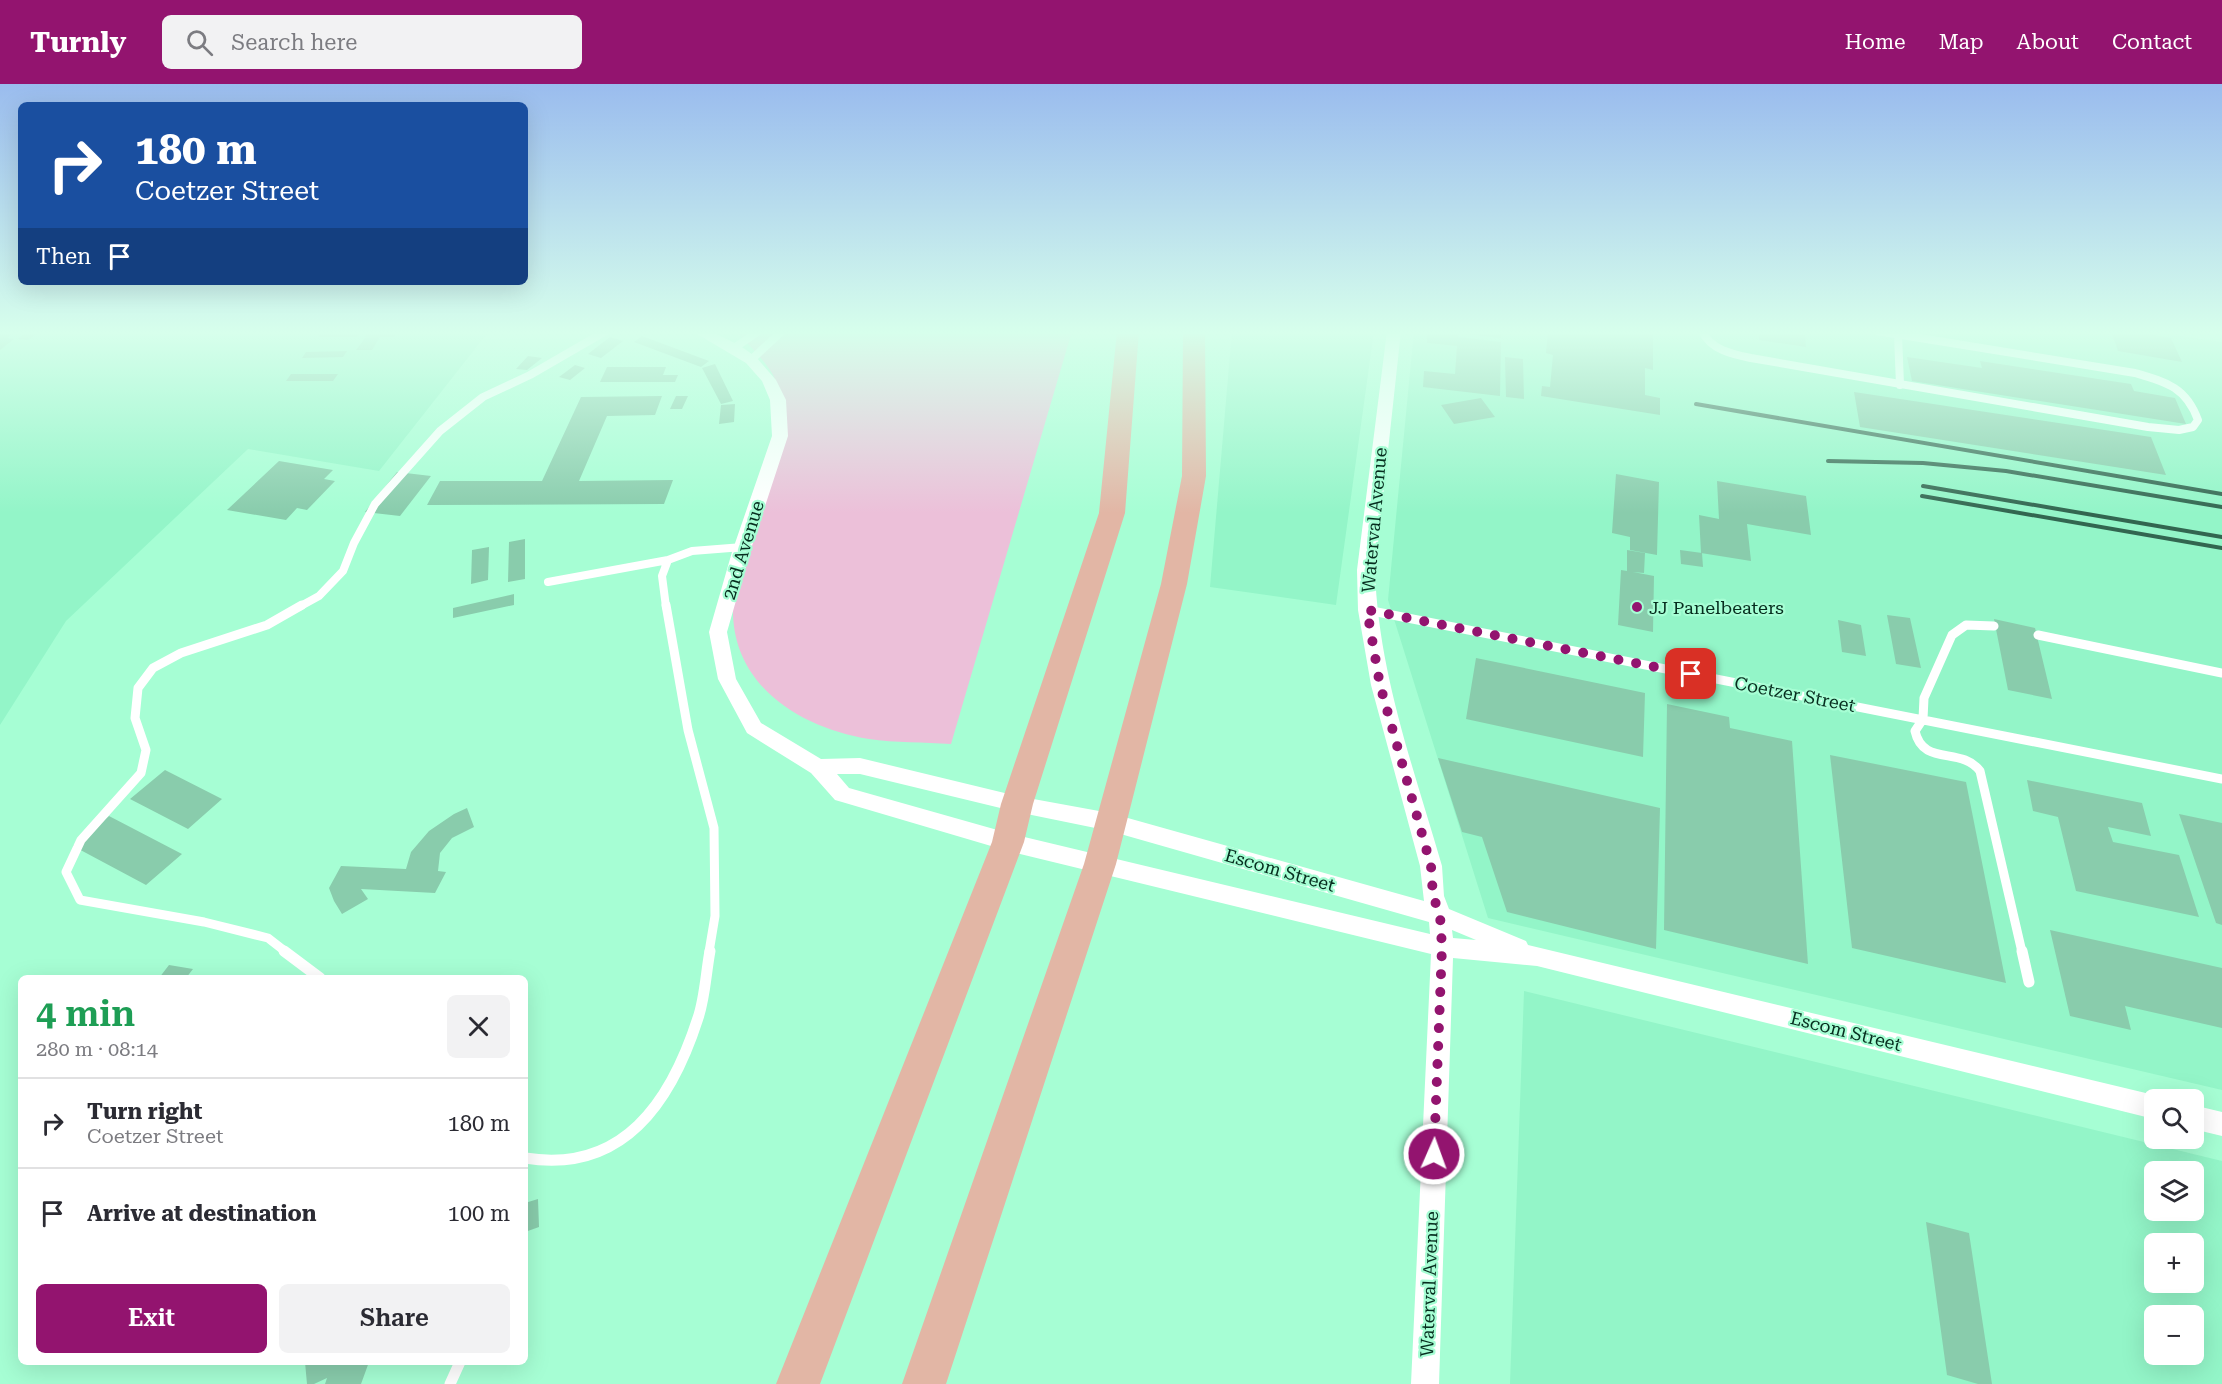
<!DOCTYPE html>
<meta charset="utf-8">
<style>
body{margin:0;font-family:"Roboto Serif",serif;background:#f2f2f3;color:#2b2b33;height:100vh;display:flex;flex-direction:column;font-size:22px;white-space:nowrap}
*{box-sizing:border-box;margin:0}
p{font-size:20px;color:#7c7c81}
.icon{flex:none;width:33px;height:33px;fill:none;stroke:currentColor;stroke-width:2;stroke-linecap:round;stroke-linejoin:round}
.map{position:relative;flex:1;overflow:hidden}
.side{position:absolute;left:18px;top:891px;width:510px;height:390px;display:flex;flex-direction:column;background:#fff;border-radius:9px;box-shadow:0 6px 24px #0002}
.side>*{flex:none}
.top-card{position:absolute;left:18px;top:18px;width:510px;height:183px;border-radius:9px;box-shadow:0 6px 24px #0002;background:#1a4fa0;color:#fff;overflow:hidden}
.tools{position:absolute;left:2144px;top:1005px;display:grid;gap:12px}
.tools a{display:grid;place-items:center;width:60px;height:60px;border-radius:9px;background:#fff;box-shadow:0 6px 24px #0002;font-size:30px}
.pin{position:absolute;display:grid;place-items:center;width:51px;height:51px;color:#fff;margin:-26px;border-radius:12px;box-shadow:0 3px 9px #0006}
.me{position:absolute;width:66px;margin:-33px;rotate:2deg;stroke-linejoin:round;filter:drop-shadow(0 0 4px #0008)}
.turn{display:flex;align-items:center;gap:21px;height:126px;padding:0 18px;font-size:27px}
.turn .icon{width:78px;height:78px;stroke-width:2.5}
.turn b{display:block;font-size:42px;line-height:51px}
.then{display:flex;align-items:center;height:57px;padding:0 18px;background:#0003;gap:12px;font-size:22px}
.round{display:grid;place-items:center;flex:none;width:63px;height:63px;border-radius:9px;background:#f2f2f3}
.head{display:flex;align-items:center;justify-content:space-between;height:102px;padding:0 18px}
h1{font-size:36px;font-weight:600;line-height:45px;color:#1e9e55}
.cta{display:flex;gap:12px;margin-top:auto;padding:12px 18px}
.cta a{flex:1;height:69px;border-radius:9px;background:#93146f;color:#fff;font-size:24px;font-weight:600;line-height:69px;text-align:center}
.cta a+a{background:#f2f2f3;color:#2b2b33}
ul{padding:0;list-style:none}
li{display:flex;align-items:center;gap:18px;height:90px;padding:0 18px;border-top:2px solid #e1e1e2}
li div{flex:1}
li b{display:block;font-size:22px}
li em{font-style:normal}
header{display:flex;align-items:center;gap:36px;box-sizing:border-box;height:84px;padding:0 30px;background:#93146f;color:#fff}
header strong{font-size:28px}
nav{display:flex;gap:33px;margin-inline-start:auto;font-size:21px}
.search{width:420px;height:54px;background:#f2f2f3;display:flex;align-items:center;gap:15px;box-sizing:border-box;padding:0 21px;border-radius:9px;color:#7c7c81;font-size:22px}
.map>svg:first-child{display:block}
</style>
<header>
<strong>Turnly</strong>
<div class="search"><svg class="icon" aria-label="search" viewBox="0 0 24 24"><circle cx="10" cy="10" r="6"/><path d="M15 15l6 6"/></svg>Search here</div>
<nav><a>Home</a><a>Map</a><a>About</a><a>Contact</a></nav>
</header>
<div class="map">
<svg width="2222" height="1300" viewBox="0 0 2222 1300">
<rect width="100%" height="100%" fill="#a6fed4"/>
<path fill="#93f5c8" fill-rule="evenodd" d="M0,247H489L379,387L248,365L66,537L0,641Z
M1232,247H1374L1336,521L1210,503Z
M1414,247H2145L2222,258V1006L1488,834L1388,516Z
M1524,907L2222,1077V1300H1510ZM2154,1088H2193V1126H2154ZM2154,1160H2193V1198H2154ZM2154,1232H2193V1270H2154Z"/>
<path fill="#ecc0d9" d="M735,247H1072L951,660C924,658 895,659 869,655C803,644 736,605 733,531C732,494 753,439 763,403C771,372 787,337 779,305C772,282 751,263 735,247Z"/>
<path fill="#89ccac" d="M0,247H16L7,254L14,255L0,266Z
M28,247L39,248L28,256L18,255Z
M322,247H361L357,253H318Z
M369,247H398L394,253H380L372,266H356L365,254H371L365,253Z
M1427,247H1501V254L1458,249V253L1501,258L1500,312L1423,303L1424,287L1455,290L1457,262L1427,259Z
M1548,247H1653V286L1645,284V311L1660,314V331L1541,312L1542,302L1550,303L1553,271L1546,269Z
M1759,247L1805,251L1806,263L1759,256Z
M2111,247H2131L2171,254L2182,278L2118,267Z
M642,252L709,277L701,283L634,258Z
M610,253L623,257L601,274L588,270Z
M347,267L343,273L302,274L306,268Z
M528,272L542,274L527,286L516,285Z
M1505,273L1523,275L1524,315L1506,313Z
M1907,273L1982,284L1980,277L2131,300L2134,307L2175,314L2186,340L1912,297Z
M715,280L733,317L721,320L702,284Z
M575,281L585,284L570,296L559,293Z
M607,283H666L663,291H678L675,298H600Z
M291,290H338L333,297H286Z
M1854,308L2151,353L2166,391L1860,343Z
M662,312L655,331L607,332L579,397L673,396L664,420L427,421L440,397H542L581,313Z
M676,312H688L682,325H670Z
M1481,314L1495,333L1454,340L1441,321Z
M735,320L734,338L719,340L721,321Z
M279,377L333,386L324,395L335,397L307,426L297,424L286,436L227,426Z
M397,388L431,392L400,432L365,428Z
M1616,390L1659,398L1657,471L1630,466V453L1612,449Z
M1717,397L1806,412L1811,451L1747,440L1751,477L1701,469L1699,431L1719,435Z
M525,455V495L508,498L509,458Z
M489,463L488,496L471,500L472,466Z
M1627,466L1645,469L1644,489L1633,488L1654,492L1653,548L1618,541L1621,486L1627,487Z
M1680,466L1702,469L1703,483L1681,480Z
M514,510V521L453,534V524Z
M1887,531L1910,534L1921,584L1896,580Z
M1994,535L2035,544L2052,615L2008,606Z
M1838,536L1861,541L1866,572L1842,568Z
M1476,574L1645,609L1643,673L1466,635Z
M1667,620L1729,633L1730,644L1792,657L1808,880L1664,846Z
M1830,671L1966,698L2006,899L1852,864Z
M1438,674L1660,724L1656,865L1507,828L1482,753L1462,748Z
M165,686L222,715L188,745L130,715Z
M2027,696L2142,719L2151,752L2108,743L2113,758L2179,771L2199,833L2076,807L2058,733L2033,727Z
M467,724L474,743L452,754L440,769L438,787L446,788L435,809L361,805L368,815L342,830L334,817L329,804L341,782L406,785L411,768L429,747L454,730Z
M2179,730L2222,739V841L2216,839Z
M109,732L182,770L146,801L73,762Z
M2050,846L2222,884V944L2125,922L2131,946L2070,932Z
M169,881L193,885L186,894H159Z
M538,1115L539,1143L525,1148V1119Z
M1926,1138L1969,1149L1992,1300H1978L1947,1291Z
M305,1278H369L361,1300H325L327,1294L314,1300H307Z"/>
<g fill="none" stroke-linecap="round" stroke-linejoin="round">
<path stroke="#fff" stroke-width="8" d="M1702,247C1711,266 1732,270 1751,274L2148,343L2179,346L2193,343L2198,336C2186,303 2166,298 2135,289L1877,247
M1898,250L1900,301
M734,264L759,247
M751,276L782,247
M548,498L668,476
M299,523L319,512L343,487L354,459L375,420L440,347L483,313L530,291L606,247
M666,523L662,492L668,476L692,467L743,463"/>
<path stroke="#fff" stroke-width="9" d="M666,521L688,646L714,744L715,832L709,868
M1367,526L2222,695
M1994,542L1966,541L1952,551L1924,614L1923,635L1915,647C1923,683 1961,662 1980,687L2022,868
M2038,551L2222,589
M286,868L268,854L204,838L80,816L66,788L81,756L141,689L146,666L135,634L138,604L153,584L181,569L267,541L302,521"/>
<path stroke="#fff" stroke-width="11" d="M284,867L320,894
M2022,867L2029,898
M525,1074C623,1090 671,1018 698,934C705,914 706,888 710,867
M450,1300L460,1278"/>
<path fill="#fff" fill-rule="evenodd" d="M692,247H710L739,261L756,273L776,296L786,316L788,352L750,468L727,548L736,595L761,639L821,675L860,674L1017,712L1110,729L1424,817L1420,782L1371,601L1358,526L1357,486L1387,247H1401L1375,486C1378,588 1414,685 1442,782L1444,812L1449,825L1526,857L1528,861L2154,1011L2163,1016H2154V1035L1537,882L1453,874L1439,1300H1411L1431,870L1008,767L842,718L835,716L811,689L747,649L718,595L709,548L732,468L772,352L770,316L762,297L746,279ZM837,690H860L1017,728L1110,747L1429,838L1430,850L1008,749L849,704ZM1452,846L1476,856L1453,854Z
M2193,1021L2222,1028V1052L2193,1045Z"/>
<path fill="#e2b6a5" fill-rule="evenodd" d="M1117,247H1139L1125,429L1033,720L1024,758L820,1300H776L992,758L1001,720L1099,429Z
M1183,247H1205L1206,392L1187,500L1116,780L946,1300H902L1084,780L1161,500L1182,392Z"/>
<path stroke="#326650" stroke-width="4" d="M1696,320L2222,410
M1828,377L1923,379L2006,387L2222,423
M1923,402L2222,453
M1922,412L2222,464"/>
</g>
<linearGradient id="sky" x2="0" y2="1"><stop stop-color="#9abcee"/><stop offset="0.58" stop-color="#d7ffec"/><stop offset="1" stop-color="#d7ffec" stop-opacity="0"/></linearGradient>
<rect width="2222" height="429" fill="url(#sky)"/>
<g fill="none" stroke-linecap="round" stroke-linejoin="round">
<path stroke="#93146f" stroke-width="10" stroke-dasharray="0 18" d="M1434,1070L1442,863L1440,831L1433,812L1431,782L1380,601L1367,526L1691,590"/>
</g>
<circle fill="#93146f" stroke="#a6fed4" stroke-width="2" cx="1637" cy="523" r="6"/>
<g text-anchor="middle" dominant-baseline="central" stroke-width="4.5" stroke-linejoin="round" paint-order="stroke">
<g font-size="18" fill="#062d1e" stroke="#a6fed4">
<text transform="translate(1374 436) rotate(-85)">Waterval Avenue</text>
<text transform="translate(743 466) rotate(-73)">2nd Avenue</text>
<text transform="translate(1795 610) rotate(11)">Coetzer Street</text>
<text transform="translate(1280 786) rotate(16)">Escom Street</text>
<text transform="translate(1846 947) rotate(14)">Escom Street</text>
<text transform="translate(1429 1200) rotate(-88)">Waterval Avenue</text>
</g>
<g font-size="18" fill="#062d1e" stroke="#a6fed4" text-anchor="start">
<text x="1649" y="523">JJ Panelbeaters</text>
</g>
</g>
</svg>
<div class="tools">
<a><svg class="icon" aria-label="search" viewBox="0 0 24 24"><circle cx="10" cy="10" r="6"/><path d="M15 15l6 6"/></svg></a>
<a><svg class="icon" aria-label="layers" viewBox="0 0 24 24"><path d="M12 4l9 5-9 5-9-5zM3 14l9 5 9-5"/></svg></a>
<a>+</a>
<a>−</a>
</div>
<div class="pin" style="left:1691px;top:590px;background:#d93025"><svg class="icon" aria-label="arrive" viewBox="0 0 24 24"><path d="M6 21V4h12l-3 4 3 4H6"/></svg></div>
<svg class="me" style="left:1434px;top:1070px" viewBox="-20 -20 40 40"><circle r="17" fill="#93146f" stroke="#fff" stroke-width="3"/><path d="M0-11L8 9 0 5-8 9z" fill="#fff"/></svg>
<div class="top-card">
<div class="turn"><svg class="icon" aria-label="right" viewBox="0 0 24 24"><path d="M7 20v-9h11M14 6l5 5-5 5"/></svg><div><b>180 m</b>Coetzer Street</div></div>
<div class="then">Then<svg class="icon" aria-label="arrive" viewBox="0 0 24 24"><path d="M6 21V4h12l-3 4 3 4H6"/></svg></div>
</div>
<section class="side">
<div class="head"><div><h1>4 min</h1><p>280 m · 08:14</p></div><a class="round"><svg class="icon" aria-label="close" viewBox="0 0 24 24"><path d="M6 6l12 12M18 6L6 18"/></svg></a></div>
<ul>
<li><svg class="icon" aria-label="right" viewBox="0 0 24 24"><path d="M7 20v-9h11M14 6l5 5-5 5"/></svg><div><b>Turn right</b><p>Coetzer Street</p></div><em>180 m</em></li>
<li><svg class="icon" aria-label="arrive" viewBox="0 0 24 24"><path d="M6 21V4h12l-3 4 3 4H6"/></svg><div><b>Arrive at destination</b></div><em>100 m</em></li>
</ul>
<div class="cta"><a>Exit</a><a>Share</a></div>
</section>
</div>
